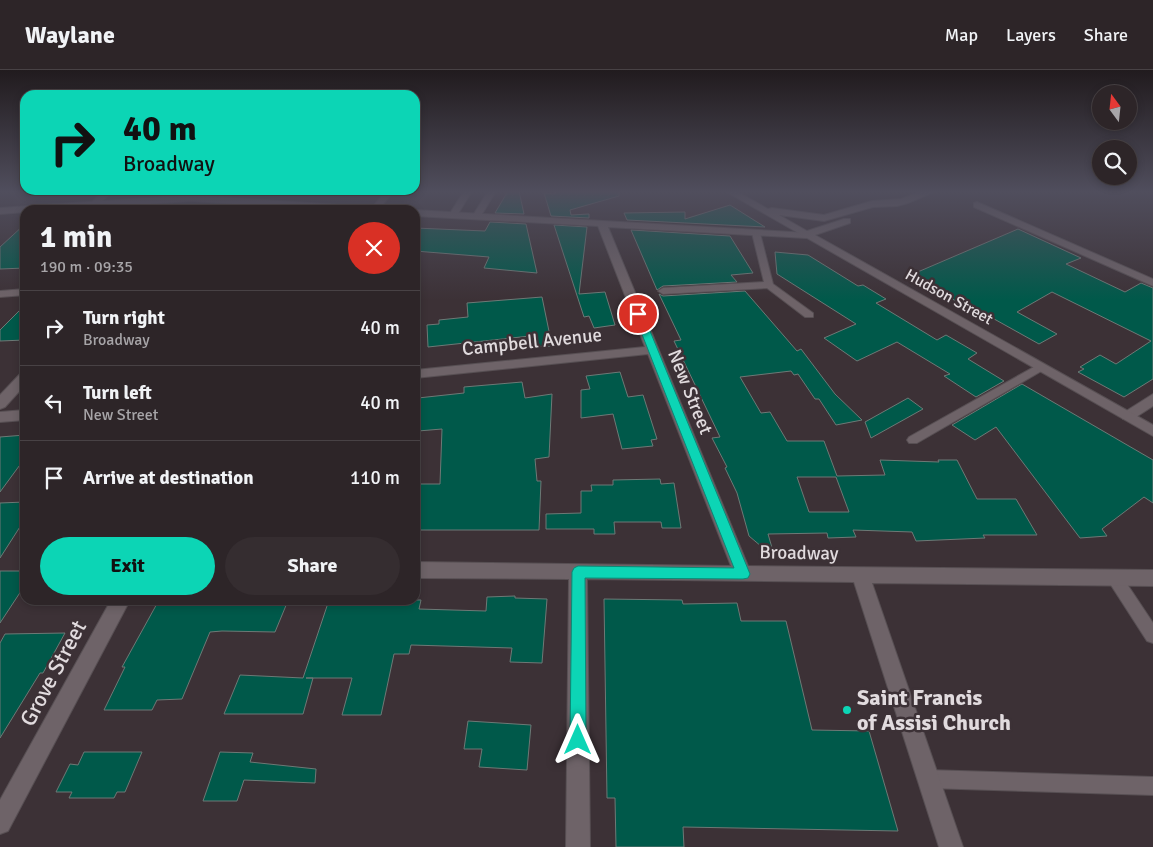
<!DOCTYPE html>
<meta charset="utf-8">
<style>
body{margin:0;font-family:Signika,sans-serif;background:#352d30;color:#f1f3f6;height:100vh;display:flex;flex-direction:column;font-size:19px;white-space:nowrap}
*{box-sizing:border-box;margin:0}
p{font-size:16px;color:#a7a5a8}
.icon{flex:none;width:28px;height:28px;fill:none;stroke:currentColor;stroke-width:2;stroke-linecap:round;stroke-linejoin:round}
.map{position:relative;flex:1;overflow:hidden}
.sheet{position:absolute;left:20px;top:135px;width:400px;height:400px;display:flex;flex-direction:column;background:#2d2528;border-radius:15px;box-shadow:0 2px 8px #0003,0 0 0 1px #484245}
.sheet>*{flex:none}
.banner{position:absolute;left:20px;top:20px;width:400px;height:105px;border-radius:15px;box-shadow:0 2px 8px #0003,0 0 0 1px #484245;background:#0cd5b5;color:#111;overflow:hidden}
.needle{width:32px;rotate:345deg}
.fabs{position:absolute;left:1092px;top:15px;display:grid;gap:10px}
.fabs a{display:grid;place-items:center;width:45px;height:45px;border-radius:50%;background:#2d2528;box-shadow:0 2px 8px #0003,0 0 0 1px #484245;font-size:25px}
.pin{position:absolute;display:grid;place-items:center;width:42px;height:42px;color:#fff;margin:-21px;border:2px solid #fff;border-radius:50%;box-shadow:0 1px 5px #0007}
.me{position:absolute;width:55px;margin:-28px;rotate:0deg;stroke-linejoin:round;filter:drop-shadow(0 0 4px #0008)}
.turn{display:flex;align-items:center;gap:18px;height:105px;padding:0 20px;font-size:22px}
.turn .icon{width:65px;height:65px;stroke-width:2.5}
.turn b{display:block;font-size:35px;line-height:42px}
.round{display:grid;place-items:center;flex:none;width:52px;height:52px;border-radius:26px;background:#352d30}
.headline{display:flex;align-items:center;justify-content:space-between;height:85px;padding:0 20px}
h1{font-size:30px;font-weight:700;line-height:38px}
.button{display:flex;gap:10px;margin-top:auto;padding:10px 20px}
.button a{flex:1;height:58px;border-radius:30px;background:#0cd5b5;color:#111;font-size:20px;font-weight:700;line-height:58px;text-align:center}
.button a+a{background:#352d30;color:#f1f3f6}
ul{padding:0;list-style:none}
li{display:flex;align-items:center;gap:15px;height:75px;padding:0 20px;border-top:1px solid #484245}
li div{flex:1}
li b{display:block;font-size:19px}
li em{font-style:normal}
header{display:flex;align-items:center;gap:30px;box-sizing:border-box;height:70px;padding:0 25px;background:#2d2528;border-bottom:1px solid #484245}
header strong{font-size:24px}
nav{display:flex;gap:28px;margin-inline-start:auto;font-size:18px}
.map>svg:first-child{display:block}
</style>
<header>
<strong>Waylane</strong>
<nav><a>Map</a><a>Layers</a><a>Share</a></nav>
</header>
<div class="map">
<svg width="1153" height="777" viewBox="0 0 1153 777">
<rect width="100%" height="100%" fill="#3c3136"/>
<path fill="#00594a" stroke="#6d7976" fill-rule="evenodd" d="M508,121H519L524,144L495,143Z
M556,121H619V126L570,140L571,145L589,144V148L551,146L544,123L555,124Z
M730,135L765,157L627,150L624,143L685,142V149Z
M490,152L526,154L537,203L484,198L489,187L415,181V158L485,161Z
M25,154V198L0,199V177Z
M554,155L587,157L579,224L605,222L615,255L594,258L589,246L584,247Z
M1018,159L1081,188L1066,194L1125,222L1141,213L1153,218V309L1124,327L1078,302L1084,299L1080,297L1100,285L1116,294L1151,271L1052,222L1017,242L1057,264L1039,274L987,245L984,247L926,214L929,213L913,204Z
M631,160L730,166L753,203L731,205L737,212L663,216L657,220Z
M775,182L808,185L858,216L863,215L886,229L876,233L937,270L946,265L977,283L968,289L1004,311L976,327L944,306L950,304L897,272L857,291L824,268L856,254L777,204Z
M745,221L797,281L801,279L835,324L862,350L836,355L819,329H815L798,304L794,305L791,301L740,307L761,343L770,342L787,371H824L837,406L885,405L880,390L939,392L938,390H957L977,429H1016L1037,465H983L985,468L916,471L912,462L853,460L856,467L828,468L827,463L768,464L775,488L749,466L737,423L725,398L727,397L712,368L720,367L674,271L681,270L659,224L663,226ZM797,407H836L849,442H809Z
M542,227L552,276L532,277L530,266L428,277L427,255L439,254V250L468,247L467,233Z
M25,235V270L0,271V260Z
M620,302L628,327L643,325L657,369L651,370L653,376L622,379L613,344L581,348V320L590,319L586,306Z
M522,312L525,328L552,324L549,387L535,389L537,411H541L539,460H415V414H440L442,359L418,361V328L464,323V317Z
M1022,314L1153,390V433L1144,427L1102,459L1107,466L1080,468L996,357L975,370L952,355Z
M908,328L923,339L871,368L865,352Z
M25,365V388L0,422V367Z
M660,409L661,414L674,413L681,458H662L661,452H614L615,464H594V459H546V444L581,443V421H592L591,415H613V410Z
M25,432V449L0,488V433Z
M0,501H25V515L0,553Z
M515,526V528L547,529L542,593L510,592L512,578L411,575L409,584H394L381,645H342L352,608H306H313L303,644H224L240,605L303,608L329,530H421L419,539L486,541L487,527Z
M604,529L682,530L683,534L737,533L741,551H786L812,660L869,661L898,761L683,757L684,777H616L615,728H607Z
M159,530H184L182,535L287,533L275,562L222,561L210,562L182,629L157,630L152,640H104L125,597H122Z
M65,563L43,603H40L0,668V573L5,564Z
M468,651L531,655L527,700L479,697L482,679H464Z
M84,682H142L125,722H117L114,728H69L72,722H56L70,694L78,695Z
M220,682L253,683L250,692L316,699L315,713L244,710L237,731H203Z"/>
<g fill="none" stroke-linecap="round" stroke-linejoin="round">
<g stroke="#574f53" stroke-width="2">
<path id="lane" d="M103,121H112L98,136H92V132Z
M386,121H394L378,140H370Z
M464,121H472L456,147H450L449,145Z
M488,121H496L479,149H473L472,147Z
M756,160L760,163L773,214L813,243V247H805L767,218L663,224L658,221L663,218L764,212L752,163Z
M1041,293L1046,297L1045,299L917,373H909L907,370L909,367Z
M1114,501L1119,502L1153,553V573L1147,571L1109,512L1107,507L1109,502Z
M927,700L1153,707V725L927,718L921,715L918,709L921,703Z"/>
</g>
<g stroke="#574f53" stroke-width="2">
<path id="street" d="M191,125L369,137L374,140H326L191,131L57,140H25V142L0,144V138Z
M977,132L1153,209V216L974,137V133Z
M415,140L810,163V167L806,168L608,157L748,496L1153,500V516L872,513L963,777H939L854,512L587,509L590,777H566L569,509L415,508V492L731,496L648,284L415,308V300L645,277L598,156L415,146Z
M25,219V225L0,227V221Z
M25,303V315L5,337L0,339V325L20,304Z
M1153,324V336L1133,349H1123L1121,346L1123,343Z
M25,340V350L0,352V342Z
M111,530H130L8,761L0,764V730Z"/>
</g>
<g stroke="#574f53" stroke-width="2">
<path id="secondary" d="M725,121H736L768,139L772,138L824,145L872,131L901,129L922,121H936L908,133L897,136L873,137L824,151L779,145L807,161L844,149H850V153L815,165L1153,355V366Z"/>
</g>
<use href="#lane" fill="#6e6368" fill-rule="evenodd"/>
<use href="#street" fill="#6e6368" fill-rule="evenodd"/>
<use href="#secondary" fill="#6e6368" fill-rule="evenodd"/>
</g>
<linearGradient id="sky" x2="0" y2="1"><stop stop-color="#211b1e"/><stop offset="0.53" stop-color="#504e5d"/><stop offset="1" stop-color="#504e5d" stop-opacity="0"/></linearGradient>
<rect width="1153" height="230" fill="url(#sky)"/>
<path fill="#0cd5b5" stroke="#088a76" d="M635,242H641L643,244L750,504L748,508L743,509L585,508L586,670L584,675L578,678L572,675L570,670L572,502L574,498L578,496L734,498L634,244Z"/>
<circle fill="#0cd5b5" stroke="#3c3136" stroke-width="2" cx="847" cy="640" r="5"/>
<g text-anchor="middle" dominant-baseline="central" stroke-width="5" stroke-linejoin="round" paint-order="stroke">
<g font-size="16" fill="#e1dbde" stroke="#3c3136">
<text transform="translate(949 227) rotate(29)">Hudson Street</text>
</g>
<g font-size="19" fill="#e1dbde" stroke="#3c3136">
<text transform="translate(532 272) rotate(-6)">Campbell Avenue</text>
<text transform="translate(690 322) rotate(68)">New Street</text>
<text transform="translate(799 483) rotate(1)">Broadway</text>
</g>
<g font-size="22" fill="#e1dbde" stroke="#3c3136">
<text transform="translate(53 603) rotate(-62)">Grove Street</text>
</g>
<g font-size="22" font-weight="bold" fill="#e1dbde" stroke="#3c3136" text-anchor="start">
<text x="857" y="627">Saint Francis<tspan x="857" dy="25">of Assisi Church</tspan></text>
</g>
</g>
</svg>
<div class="fabs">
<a><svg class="needle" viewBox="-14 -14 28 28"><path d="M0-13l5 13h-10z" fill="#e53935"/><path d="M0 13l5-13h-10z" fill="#a7a5a8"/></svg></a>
<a><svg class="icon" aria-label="search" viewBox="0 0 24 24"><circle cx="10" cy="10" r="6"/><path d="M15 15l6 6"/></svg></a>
</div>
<div class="pin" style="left:638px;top:244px;background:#d93025"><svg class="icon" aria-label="arrive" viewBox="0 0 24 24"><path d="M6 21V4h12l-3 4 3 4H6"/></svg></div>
<svg class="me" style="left:578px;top:670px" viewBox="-20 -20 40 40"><path d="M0-17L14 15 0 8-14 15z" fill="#0cd5b5" stroke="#fff" stroke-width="4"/></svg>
<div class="banner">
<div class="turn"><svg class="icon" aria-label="right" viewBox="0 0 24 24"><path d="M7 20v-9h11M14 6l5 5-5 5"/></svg><div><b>40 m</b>Broadway</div></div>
</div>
<section class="sheet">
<div class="headline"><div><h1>1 min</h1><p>190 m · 09:35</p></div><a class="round" style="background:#d93025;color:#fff"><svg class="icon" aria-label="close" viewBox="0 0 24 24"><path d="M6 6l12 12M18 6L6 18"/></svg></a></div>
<ul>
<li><svg class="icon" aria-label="right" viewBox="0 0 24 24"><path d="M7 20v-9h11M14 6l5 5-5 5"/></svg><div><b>Turn right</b><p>Broadway</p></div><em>40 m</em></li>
<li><svg class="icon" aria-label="left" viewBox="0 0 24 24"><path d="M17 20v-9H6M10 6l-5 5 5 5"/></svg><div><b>Turn left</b><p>New Street</p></div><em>40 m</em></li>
<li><svg class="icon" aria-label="arrive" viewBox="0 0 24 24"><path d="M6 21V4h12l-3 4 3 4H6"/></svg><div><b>Arrive at destination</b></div><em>110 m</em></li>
</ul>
<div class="button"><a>Exit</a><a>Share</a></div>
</section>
</div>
